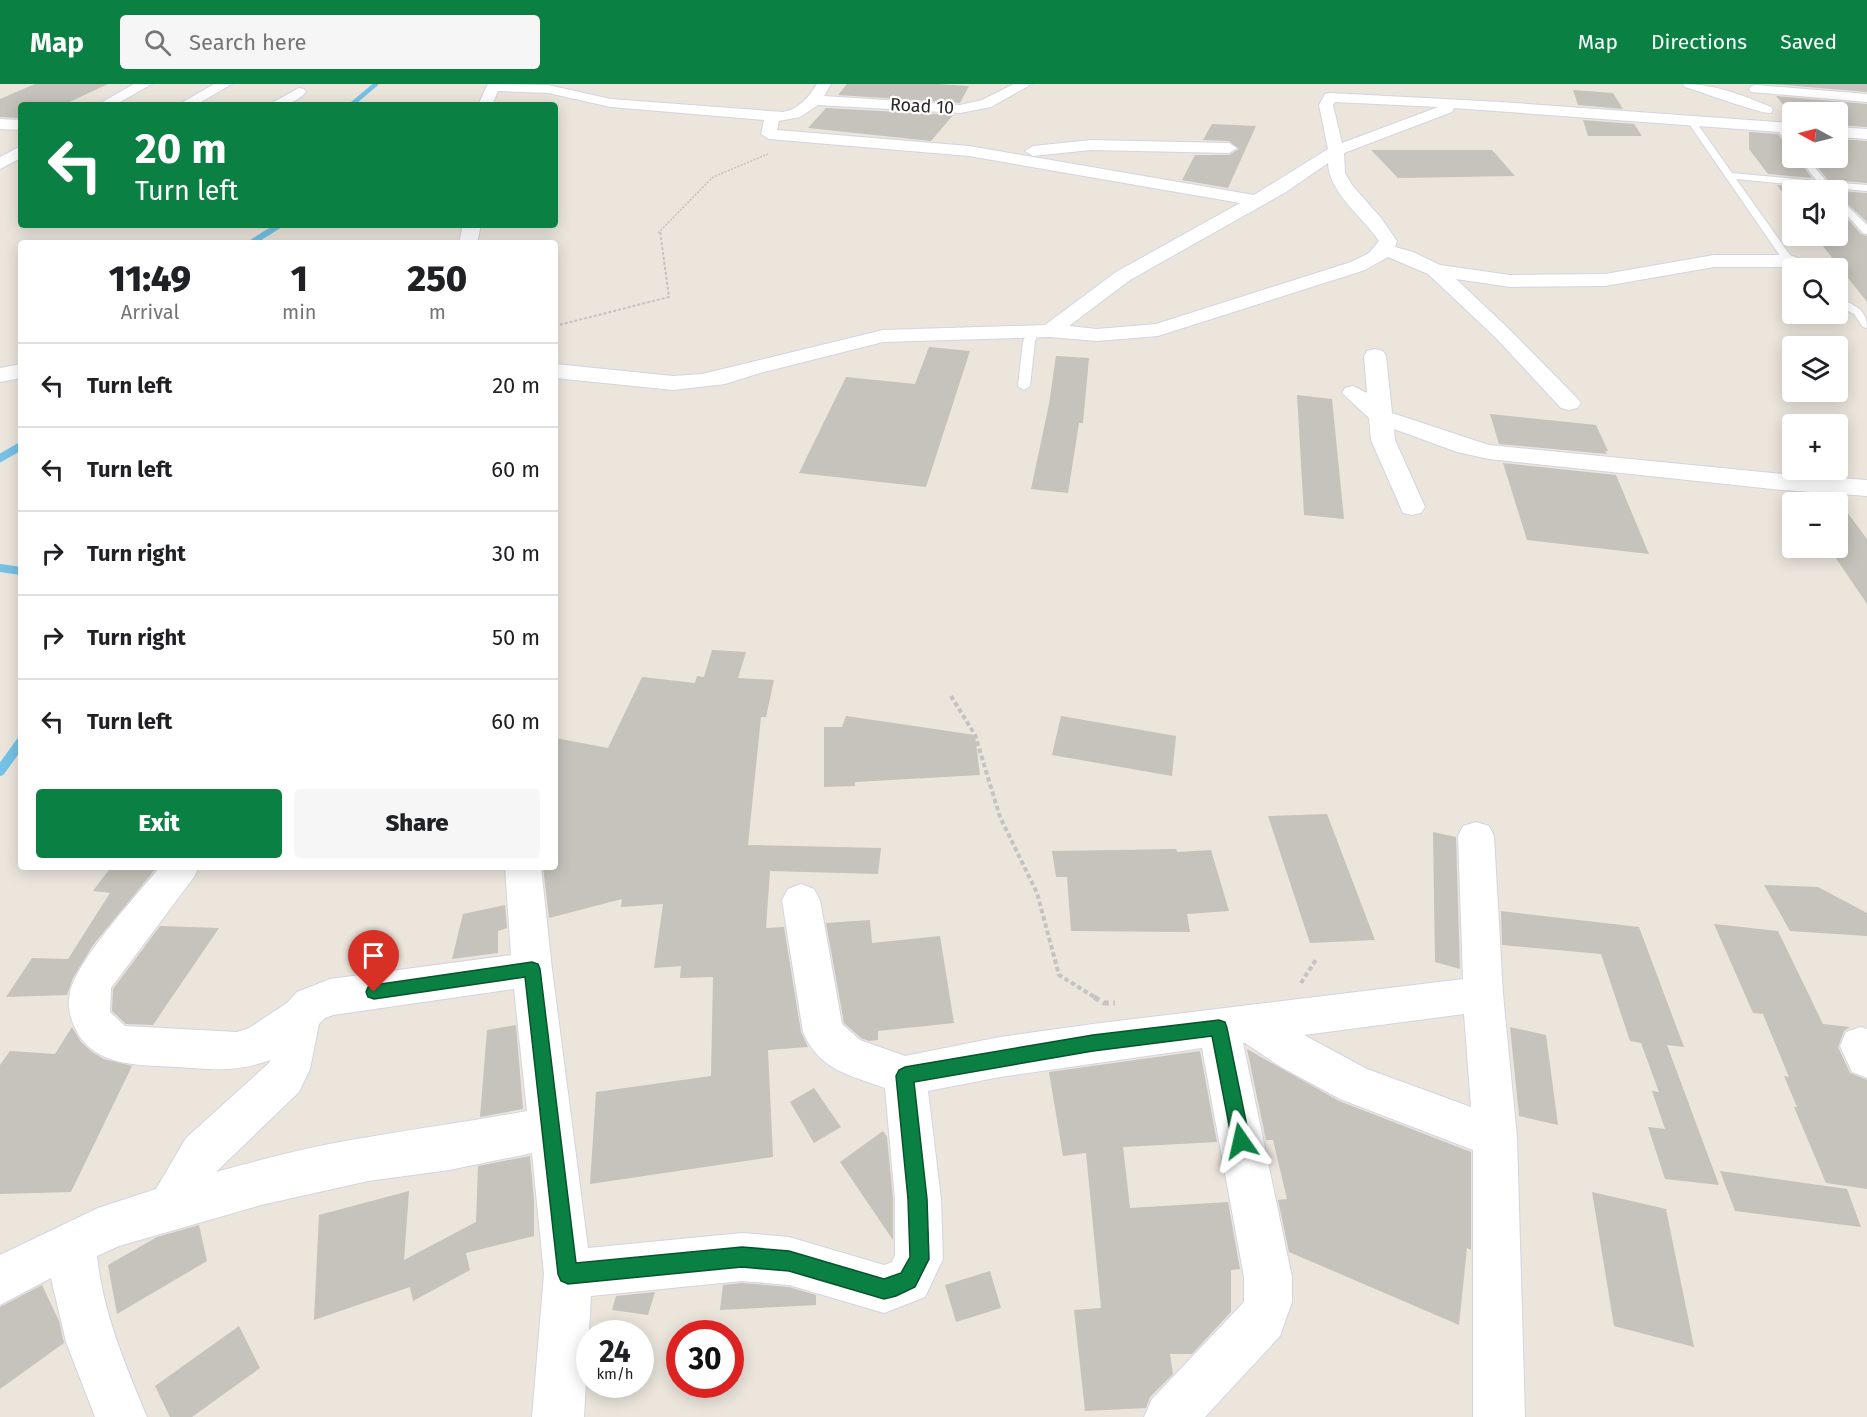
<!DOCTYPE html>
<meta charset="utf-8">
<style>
body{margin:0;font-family:"Fira Sans",sans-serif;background:#f6f6f6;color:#202124;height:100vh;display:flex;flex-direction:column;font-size:22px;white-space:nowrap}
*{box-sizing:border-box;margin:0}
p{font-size:20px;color:#757577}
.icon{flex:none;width:33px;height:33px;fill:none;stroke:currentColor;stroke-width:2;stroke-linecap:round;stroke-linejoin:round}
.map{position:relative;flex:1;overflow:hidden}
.details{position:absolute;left:18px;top:156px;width:540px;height:630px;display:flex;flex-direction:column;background:#fff;border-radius:6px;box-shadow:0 3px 15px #0003}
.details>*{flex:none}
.guide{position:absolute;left:18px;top:18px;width:540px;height:126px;border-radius:6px;box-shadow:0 3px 15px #0003;background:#0b8043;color:#fff;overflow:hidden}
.needle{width:39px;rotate:277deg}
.fabs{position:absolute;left:1782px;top:18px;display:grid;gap:12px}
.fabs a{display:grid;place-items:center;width:66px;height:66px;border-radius:6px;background:#fff;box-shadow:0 3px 15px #0003;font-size:30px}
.speed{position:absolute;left:576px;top:1236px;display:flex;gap:12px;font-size:30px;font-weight:700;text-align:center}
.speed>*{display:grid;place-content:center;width:78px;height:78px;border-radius:50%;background:#fff;box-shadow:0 3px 15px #0003;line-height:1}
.speed small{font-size:15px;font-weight:400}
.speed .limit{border:9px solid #d22;background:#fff;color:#111}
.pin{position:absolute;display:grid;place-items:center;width:51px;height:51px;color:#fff;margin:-62px -26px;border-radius:50% 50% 50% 0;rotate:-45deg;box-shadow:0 0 6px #0007}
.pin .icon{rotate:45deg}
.me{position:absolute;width:66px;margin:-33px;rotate:349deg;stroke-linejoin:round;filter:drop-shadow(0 0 4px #0008)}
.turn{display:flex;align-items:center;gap:21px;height:126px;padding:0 18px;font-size:27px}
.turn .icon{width:78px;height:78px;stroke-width:2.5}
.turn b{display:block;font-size:42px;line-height:51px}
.eta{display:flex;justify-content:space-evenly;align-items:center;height:102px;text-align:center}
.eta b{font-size:36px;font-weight:800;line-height:42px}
.primary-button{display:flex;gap:12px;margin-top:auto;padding:12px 18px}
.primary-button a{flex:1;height:69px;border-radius:6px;background:#0b8043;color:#fff;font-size:24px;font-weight:800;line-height:69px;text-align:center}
.primary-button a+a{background:#f6f6f6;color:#202124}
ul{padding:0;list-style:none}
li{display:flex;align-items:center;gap:18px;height:84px;padding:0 18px;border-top:2px solid #e0e0e0}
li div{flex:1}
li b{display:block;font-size:22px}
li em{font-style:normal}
header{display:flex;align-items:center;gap:36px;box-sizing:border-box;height:84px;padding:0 30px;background:#0b8043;color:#fff}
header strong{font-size:28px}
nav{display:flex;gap:33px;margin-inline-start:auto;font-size:21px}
.search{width:420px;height:54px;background:#f6f6f6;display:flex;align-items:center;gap:15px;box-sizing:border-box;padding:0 21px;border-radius:6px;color:#757577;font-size:22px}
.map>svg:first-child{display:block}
</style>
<header>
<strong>Map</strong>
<div class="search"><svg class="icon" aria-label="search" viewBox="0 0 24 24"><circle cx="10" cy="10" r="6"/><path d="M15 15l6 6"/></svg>Search here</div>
<nav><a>Map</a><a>Directions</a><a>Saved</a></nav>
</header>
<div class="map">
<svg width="1867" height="1333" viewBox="0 0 1867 1333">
<rect width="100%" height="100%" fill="#ebe5dc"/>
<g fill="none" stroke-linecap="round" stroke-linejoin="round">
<path stroke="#75c2e7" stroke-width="4.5" d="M351,21L376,0
M268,149L281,141"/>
<path stroke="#75c2e7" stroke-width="6" d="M251,159L270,147"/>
<path stroke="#75c2e7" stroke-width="8" d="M0,374L21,362
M0,484L21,487"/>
<path stroke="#75c2e7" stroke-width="10" d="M0,687L21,658"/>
</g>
<path fill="#c6c2bc" d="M35,0H108L63,21H21V34L0,33V15Z
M847,0H936L969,2L960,19L838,11Z
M1772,0H1867V8Z
M1573,6L1613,9L1623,25L1578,21Z
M1776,12L1867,20V43L1838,41V28H1792V31Z
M826,24L953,31L931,57L808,44Z
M1583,36L1634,40L1642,52H1588Z
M1212,40L1256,42L1228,104L1182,96L1195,71H1229L1239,65L1229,57L1203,56Z
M1749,48L1778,50L1787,63L1792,64V74H1797L1812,94L1768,90L1749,65Z
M1838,55L1867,57V99L1828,96L1810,74H1838Z
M1371,66H1492L1515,92L1398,94Z
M1777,101L1820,105L1821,106H1792V122Z
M1838,107L1867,109V138L1838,111Z
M1838,124L1861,150L1867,152V218L1815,152H1838Z
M929,263L970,267L926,403L799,389L846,293L915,300Z
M1056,272L1089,274L1083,339H1079L1068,409L1031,405L1049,320Z
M1297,311L1332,315L1344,435L1304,431Z
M1490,330L1596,341L1608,367H1605L1607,370L1499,360Z
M1503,379L1616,391L1649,470L1527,456Z
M1797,409L1835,412L1867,455V520L1829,464H1838V418H1803Z
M712,566L746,568L738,594L774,596L766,633H761L748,761L881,764L878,790L770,787L766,844L784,843L801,948L808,963L768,966L773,1073L590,1100L596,1008L711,992L713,893L680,894L681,882L654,884L663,820L621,823L622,815L549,834L543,783H555V654L608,664L642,593L695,599L697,592L704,593Z
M846,632L975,651L980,691L855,698V702L824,703V643H842Z
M1061,632L1176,652L1172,692L1052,671Z
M1327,730L1375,856L1310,859L1268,732Z
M1433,748L1456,753L1460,885L1435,878Z
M1176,765L1177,768L1211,766L1229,827L1187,830L1190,848L1071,847L1067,793H1056L1052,767Z
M111,783H157L93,861L73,894L67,911L6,913L32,874L68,875L110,809L93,807Z
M1764,801L1818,803L1867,829V852L1790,847Z
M505,821L507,844L498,847V869L452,875L463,830Z
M1501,827L1639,843L1684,963L1667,961L1719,1101L1665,1095L1648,1043L1665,1045L1652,1007L1659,1008L1641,959L1630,957L1601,870L1502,861Z
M870,836L872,859L940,852L954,939L878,947V956L869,957L861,954L844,939L826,839Z
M1714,840L1778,847L1823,940L1850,943L1844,947L1838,963L1850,989L1867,996V1105L1826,1099L1794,1023H1797L1784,992L1789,993L1763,930L1753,929Z
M160,842L219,844L153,941L126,940L112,927L113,905Z
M516,941L523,1025L480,1033L487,946Z
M72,943L81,958L92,968L104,975L132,982L71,1108L0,1110V981L10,967L55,970Z
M1510,943L1546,951L1558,1041L1519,1032Z
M1247,965L1339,1017L1471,1068V1166L1467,1164L1459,1241L1289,1168L1278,1116L1287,1115L1273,1056H1266Z
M1200,967L1217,1058L1123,1063L1130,1124L1228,1118L1240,1185L1231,1186V1228L1192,1270H1170L1173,1290L1150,1313L1146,1324L1085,1327L1074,1226L1101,1224L1086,1069L1063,1072L1049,988Z
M814,1004L841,1043L814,1059L790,1018Z
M883,1047L887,1053L893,1115V1156L840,1078Z
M530,1072L534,1116V1152L466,1169L470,1186L413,1217L410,1203L314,1236L319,1131L409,1107L404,1176L476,1138L478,1082Z
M1720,1087L1847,1105L1861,1143L1735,1127Z
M1592,1108L1666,1125L1694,1263L1614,1242Z
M199,1141L207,1177L117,1230L108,1181L157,1153Z
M990,1187L1001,1224L956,1238L945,1201Z
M742,1199L789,1203L816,1211V1221L720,1226L723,1201Z
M42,1201L59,1237L64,1259L0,1305V1223Z
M655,1208L648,1231L612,1226L616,1212Z
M239,1242L260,1284L192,1333H170L155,1302Z"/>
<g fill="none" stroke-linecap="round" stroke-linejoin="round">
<g stroke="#d2d4e2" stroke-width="2">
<path id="service" d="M1691,35H1694L1732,89L1817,97L1799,74H1807L1827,98L1867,101V107L1832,104V106H1824L1821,103L1736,95L1793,175L1802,184L1792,186L1785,179L1687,37Z
M1777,41H1783L1792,55V62H1789L1776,43Z
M1838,113L1867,141V150L1863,149L1838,121Z
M1838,215C1855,220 1867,226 1867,244L1863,243L1854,230L1838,222Z
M1034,244L1040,247L1035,257L1030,302L1024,306L1018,302L1023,257L1030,245Z"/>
</g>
<g stroke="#d2d4e2" stroke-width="2">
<path id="minor" d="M134,0H152L115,21H97Z
M214,0H232L196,21H178Z
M488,0L548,1L611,15L783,28C799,25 809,13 817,0H831L824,12L960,21L982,16L1014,0H1032L991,23L960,29L818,21L800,33L779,37L777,46L969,62L1254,111L1328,65L1319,21L1325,10L1330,9L1501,18L1792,39V49L1454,24L1452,28L1344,69L1345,89L1352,101L1381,134L1397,157L1395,163L1413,168L1440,181L1510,191L1605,190L1714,171H1789L1796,173L1799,177L1796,181L1789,183H1714L1605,202L1510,203L1456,195L1509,245L1577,314L1581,319L1577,324L1569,326L1561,324L1495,253L1428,190L1388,173L1365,186L1158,252L1097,257L1050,253L883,258L760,289L725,300L673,306L555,294V280L673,292L702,290L883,246L1045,241L1116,188L1240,119L969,72L769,55L761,50L764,36L611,23L548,9L498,7L492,21H478ZM1335,18L1438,23L1342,59L1333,21ZM1328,79C1329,109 1363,133 1379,157L1369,169L1351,178L1156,240L1097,245L1069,242L1130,196L1286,108Z
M1683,0C1715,0 1742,11 1771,23L1773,26L1771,29C1763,31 1699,7 1685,3Z
M1756,1L1867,10V18L1751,8L1749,5L1751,2Z
M299,4L304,5L306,8C296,20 283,21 268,21Z
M0,35L21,36V46L0,45Z
M1838,43L1867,45V55L1838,53Z
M1091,56L1229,59L1237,64L1229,69L1091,66L1033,72L1025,67L1033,62Z
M21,62V74L0,85V73Z
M463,141H481L477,159H459Z
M1375,265L1383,267L1386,272L1392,329L1489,361L1783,390L1867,396V412L1783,406L1489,375L1457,368L1394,345L1395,356L1425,423L1421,429L1412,431L1403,429L1371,356L1369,334L1342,309L1345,304L1353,302L1367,309L1364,272L1367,267Z
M21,280V294L0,298V284Z
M1476,738L1489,742L1494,752L1503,910L1517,1053L1525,1333H1473V1066L1340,1015L1281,983L1245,959H1243L1292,1193V1218L1280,1252L1205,1333H1144L1152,1315L1244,1218V1193L1202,964L1000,993L928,1007L941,1115L943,1175L925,1213L884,1229L789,1201L742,1197L591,1212L584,1333H532L544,1190L532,1069L449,1086L368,1097L261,1121L119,1162L97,1172C103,1229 125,1280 147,1333H95L66,1258L51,1194L0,1221V1171L98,1124L156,1105L186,1054L269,979L270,976C235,989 212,985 176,983C139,981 93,983 75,944C70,933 67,922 70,909C76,877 137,811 160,783H199L194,793L111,904L110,928L125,942L237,948L249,944L287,919L297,908L330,895L511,871L505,783H541L552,885L588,1164L742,1149L789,1153L884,1181L892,1178L895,1171V1115L885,1004C849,991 819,986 803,948L782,816L788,805L801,800L814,805L820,816L842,940L860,956L905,972L1000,953L1093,940L1463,895L1458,752L1463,742ZM514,905L527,1027C474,1037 421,1044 369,1053C317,1061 266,1074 216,1088L299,1008L310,985L319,940L325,934L333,931ZM1464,930L1471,1023L1367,985L1304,951Z
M1861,943L1867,945V994L1852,988L1840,962L1846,948Z"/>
</g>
<path stroke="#c3c3c3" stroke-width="1.5" stroke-dasharray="2 1.5" stroke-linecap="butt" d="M658,149L713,93L768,70"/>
<path stroke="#c3c3c3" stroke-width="2" stroke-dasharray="3 2" stroke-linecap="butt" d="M555,242L669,213L660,147"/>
<path stroke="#c3c3c3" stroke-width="4" stroke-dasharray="4.5 3" stroke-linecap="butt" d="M951,612L975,651L1000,733L1037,809L1059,891L1096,914
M1301,899L1317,874"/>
<path stroke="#c3c3c3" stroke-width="5" stroke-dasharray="6 4.5" stroke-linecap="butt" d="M1094,913L1104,919H1115"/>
<use href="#service" fill="#fff" fill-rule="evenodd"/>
<use href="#minor" fill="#fff" fill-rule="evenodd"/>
</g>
<path fill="#0b8043" stroke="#07532c" stroke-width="1.5" d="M532,878L538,880L540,885L576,1179L742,1163L789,1167L884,1195L901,1189L910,1173L908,1115L896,992L899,986L905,983L1093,951L1219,936L1225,938L1227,944L1250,1057L1247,1063L1241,1066L1235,1063L1232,1057L1212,952L1093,967L914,998L927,1115L929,1175L915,1203L896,1212L884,1215L789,1187L742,1183L568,1200L561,1197L558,1190L525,893L374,915L368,913L366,908L368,903L374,901Z"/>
<g text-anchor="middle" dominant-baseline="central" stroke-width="4.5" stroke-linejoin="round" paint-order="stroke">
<g font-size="18" fill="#2a2a2a" stroke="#fff">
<text transform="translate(922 22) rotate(3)">Road 10</text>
</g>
</g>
</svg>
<div class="fabs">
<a><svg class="needle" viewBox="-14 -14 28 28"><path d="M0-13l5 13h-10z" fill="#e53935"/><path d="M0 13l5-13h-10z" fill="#757577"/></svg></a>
<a><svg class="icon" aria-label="sound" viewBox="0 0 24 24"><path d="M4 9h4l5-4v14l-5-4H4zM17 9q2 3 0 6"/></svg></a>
<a><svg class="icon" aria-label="search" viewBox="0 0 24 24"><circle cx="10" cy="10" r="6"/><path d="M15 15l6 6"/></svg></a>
<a><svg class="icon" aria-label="layers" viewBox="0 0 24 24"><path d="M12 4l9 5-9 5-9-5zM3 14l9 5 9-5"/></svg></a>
<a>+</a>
<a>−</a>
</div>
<div class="speed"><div>24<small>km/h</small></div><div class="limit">30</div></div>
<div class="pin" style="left:374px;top:908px;background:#d93025"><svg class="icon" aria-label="arrive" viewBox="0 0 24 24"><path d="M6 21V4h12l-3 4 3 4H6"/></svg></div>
<svg class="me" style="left:1241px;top:1057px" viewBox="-20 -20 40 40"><path d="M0-17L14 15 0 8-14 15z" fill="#0b8043" stroke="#fff" stroke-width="4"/></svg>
<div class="guide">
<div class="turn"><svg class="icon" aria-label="left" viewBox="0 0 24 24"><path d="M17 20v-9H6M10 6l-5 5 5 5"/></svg><div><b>20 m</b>Turn left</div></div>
</div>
<section class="details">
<div class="eta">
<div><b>11:49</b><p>Arrival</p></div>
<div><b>1</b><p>min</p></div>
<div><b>250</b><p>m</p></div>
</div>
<ul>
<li><svg class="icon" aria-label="left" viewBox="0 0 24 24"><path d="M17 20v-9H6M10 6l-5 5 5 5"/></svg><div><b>Turn left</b></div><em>20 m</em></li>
<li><svg class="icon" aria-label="left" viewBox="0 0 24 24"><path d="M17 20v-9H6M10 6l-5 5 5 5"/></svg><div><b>Turn left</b></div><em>60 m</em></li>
<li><svg class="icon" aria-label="right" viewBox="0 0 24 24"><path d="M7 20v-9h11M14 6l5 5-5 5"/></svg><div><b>Turn right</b></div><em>30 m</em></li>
<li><svg class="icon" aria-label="right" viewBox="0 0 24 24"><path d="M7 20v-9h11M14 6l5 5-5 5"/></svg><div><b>Turn right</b></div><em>50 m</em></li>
<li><svg class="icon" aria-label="left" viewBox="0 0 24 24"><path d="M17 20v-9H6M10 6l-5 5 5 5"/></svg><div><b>Turn left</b></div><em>60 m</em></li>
</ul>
<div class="primary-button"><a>Exit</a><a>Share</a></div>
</section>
</div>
